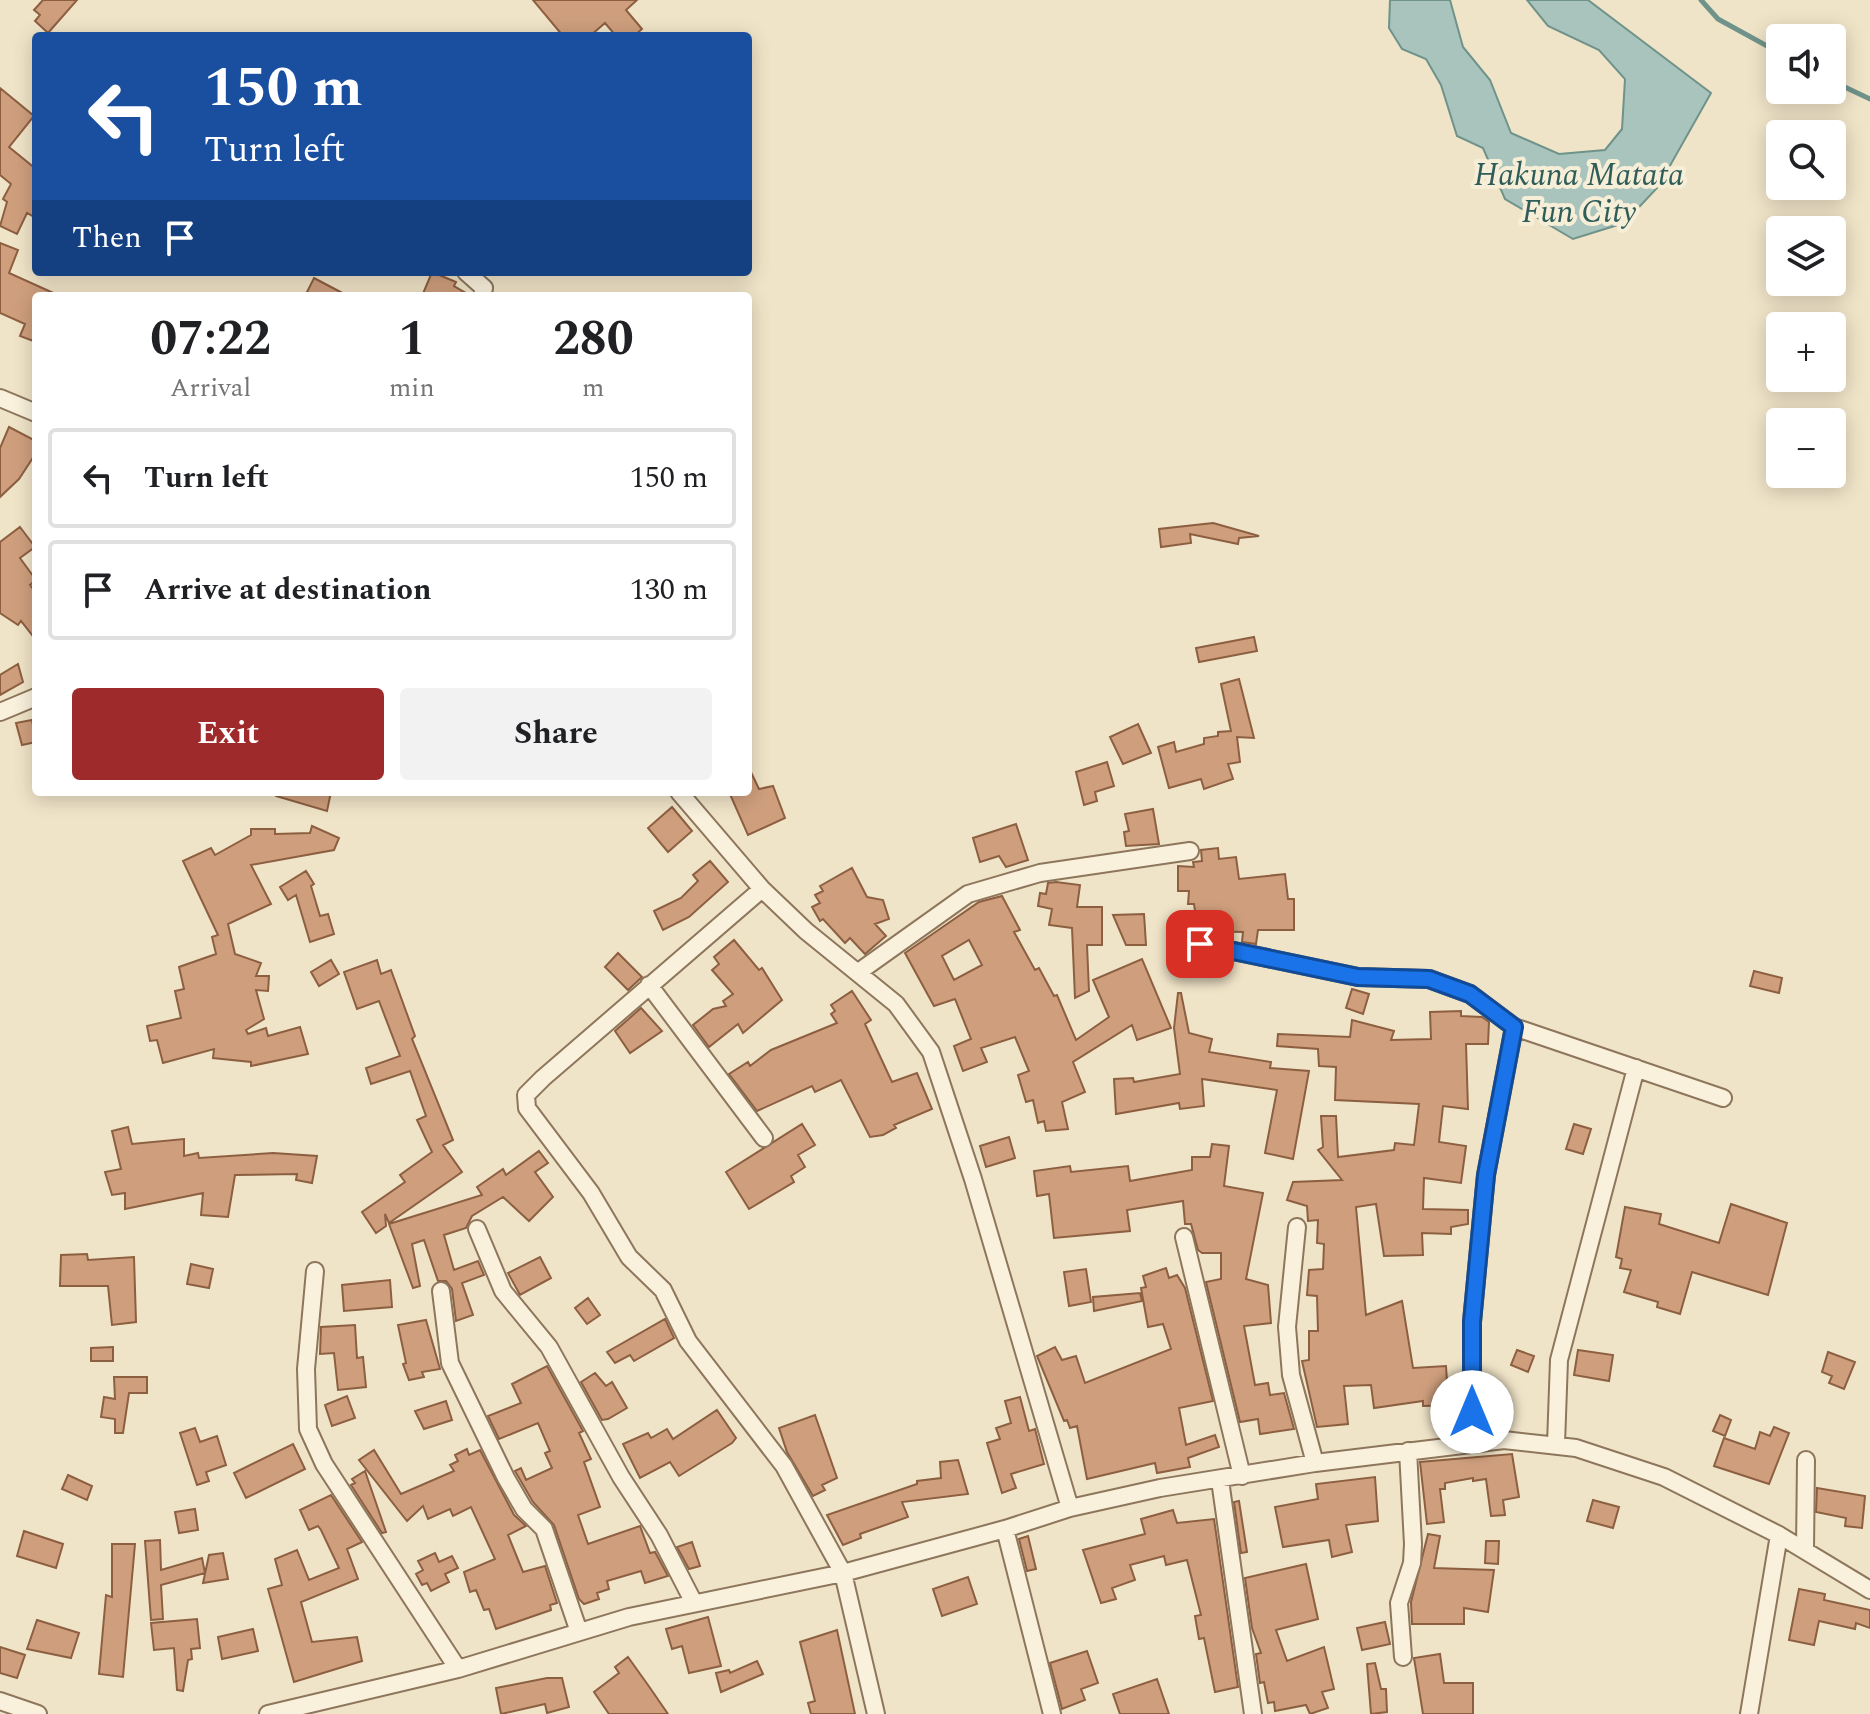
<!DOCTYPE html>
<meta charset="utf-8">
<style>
body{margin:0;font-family:Spectral,serif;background:#f2f2f2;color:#202124;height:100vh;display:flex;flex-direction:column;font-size:30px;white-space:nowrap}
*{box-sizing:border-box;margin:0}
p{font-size:26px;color:#757577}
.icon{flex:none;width:44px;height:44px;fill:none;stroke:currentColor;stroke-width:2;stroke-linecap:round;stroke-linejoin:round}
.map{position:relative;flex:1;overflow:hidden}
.panel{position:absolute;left:32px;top:292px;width:720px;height:504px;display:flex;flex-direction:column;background:#fff;border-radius:8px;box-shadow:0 4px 20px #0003}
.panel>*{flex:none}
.hud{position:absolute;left:32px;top:32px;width:720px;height:244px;border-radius:8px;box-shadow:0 4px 20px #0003;background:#1a4fa0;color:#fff;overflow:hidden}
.controls{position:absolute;left:1766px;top:24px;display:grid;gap:16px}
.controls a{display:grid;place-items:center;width:80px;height:80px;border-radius:8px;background:#fff;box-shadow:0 4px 20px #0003;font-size:40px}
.pin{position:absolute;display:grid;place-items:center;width:68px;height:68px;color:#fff;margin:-34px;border-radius:16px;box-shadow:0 4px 12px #0006}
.me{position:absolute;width:88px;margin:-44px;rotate:0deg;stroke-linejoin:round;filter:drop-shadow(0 0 6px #0008)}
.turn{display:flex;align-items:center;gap:28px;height:168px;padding:0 40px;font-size:36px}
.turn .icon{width:104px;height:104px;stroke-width:2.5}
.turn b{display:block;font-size:56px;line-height:68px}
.then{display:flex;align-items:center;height:76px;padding:0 40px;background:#0003;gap:16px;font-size:30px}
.eta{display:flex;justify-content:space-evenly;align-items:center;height:136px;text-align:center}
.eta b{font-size:48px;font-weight:700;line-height:56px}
.button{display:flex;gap:16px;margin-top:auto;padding:16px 40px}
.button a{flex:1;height:92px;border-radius:8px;background:#9e2a2b;color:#fff;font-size:32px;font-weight:700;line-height:92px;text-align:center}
.button a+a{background:#f2f2f2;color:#202124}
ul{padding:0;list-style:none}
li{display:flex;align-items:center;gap:24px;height:100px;margin:0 16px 12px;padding:0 24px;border:4px solid #e0e0e0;border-radius:8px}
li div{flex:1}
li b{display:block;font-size:30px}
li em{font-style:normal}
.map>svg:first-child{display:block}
</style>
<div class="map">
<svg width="1870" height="1714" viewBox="0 0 1870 1714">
<rect width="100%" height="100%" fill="#f0e4c8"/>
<path fill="#a9c4bc" stroke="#6f938a" stroke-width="2" d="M1390,0H1450L1463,47L1490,80L1511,133L1559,154L1605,150L1622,129L1625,79L1599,50L1548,26L1527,0H1588L1711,93L1658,187L1624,223L1573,239L1505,199L1483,148L1457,136L1441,85L1426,59L1402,49L1389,28Z"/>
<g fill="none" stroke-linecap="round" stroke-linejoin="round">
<path stroke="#6f938a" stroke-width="5" d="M1701,0L1718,19L1780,53
M1832,81L1870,99"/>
</g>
<path fill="#cf9f7d" stroke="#8d5f41" stroke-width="2" fill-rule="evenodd" d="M43,0H77L48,33L35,21L40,15L34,10Z
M533,0H637L626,10L642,29L634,36H616L605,23L590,36H563Z
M0,88L34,116L9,147L36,169V218L27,213L17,234L0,226L7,202L3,199L11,184L0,175Z
M0,243L18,250L9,273L60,296H36V342L20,336L25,324L0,313Z
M432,272L456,282L454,286L471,296H422Z
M314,278L348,296H305Z
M9,427L36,441V453L19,479L0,497V448Z
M1213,523L1259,536L1239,538L1238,544L1190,534L1191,543L1161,547L1159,529Z
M20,527L35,547L20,558L36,580L30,585L36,593V640L21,621L18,625L0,613V542Z
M1254,637L1257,651L1199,662L1196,648Z
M18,664L23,682L0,695V675Z
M1239,679L1254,738L1237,737L1240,762L1228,764L1233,779L1204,789L1201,779L1169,788L1158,747L1174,742L1176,752L1204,744V738L1218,736V732L1231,731L1221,684Z
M32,720L36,742L22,745L16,723Z
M1138,724L1151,753L1123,764L1110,737Z
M1107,762L1114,786L1095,792L1097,801L1084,805L1076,772Z
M748,766L759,789L773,786L785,818L748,835L729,792H748Z
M276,792H331L327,811L276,796Z
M672,807L692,831L668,852L648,828Z
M1153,809L1159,844L1126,846L1124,832L1129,831L1125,814Z
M1016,824L1028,860L1006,867L999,856L980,862L973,838Z
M312,826L339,838L334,850L251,865L271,904L228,924L235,954L261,963L256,976H269L268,991L256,990L264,1019L246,1030L248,1034L266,1028L268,1036L300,1027L308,1054L251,1066V1062L213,1058L214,1049L163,1063L157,1040L150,1041L147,1026L181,1018L175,991L184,989L179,967L216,954L212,937L218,935L183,861L211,848L215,855L251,835V829H275V834L310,833Z
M1218,848L1219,859L1236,857L1239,879L1285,874L1288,899H1294V930H1258L1256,944L1242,942L1243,932L1198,931L1194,904H1188L1189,891H1178V866L1194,867L1193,862L1202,861L1201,850Z
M710,861L728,882L689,917L663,930L654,911L681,898L698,881L693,875Z
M852,868L867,897L883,900L889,919L875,924L886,936L865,954L850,938L845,943L823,919L820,921L812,907L820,903L815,895L823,891L820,886Z
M306,871L314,884L311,886L320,916L328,914L334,934L310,942L296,895L288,900L280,887Z
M1056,882L1080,885L1077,907H1102V945H1087L1089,991L1075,998L1072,928L1049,925L1052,909L1038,906L1040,893L1046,894L1048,883Z
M1002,896L1020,930L1014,932L1035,970L1039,968L1054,996L1057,995L1076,1040L1109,1017L1093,980L1142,959L1171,1028L1137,1040L1132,1025L1073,1062L1085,1092L1062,1102L1068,1129L1046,1131L1044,1121L1038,1123L1033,1100L1026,1102L1018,1075L1029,1071L1015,1037L981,1048L987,1062L963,1071L954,1046L971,1039L955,999L934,1006L905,953L979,902ZM969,940L982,965L954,980L942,956Z
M1144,914L1146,945H1126L1113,915Z
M734,940L759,970L762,968L782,1000L743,1033L738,1024L709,1047L693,1025L713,1009L726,1006L723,1001L733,994L712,970L719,964L714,957Z
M1182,948L1203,956L1201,972L1180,970Z
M618,953L642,977L628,990L605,967Z
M331,960L339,974L319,986L311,972Z
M377,960L381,974L391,970L415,1036L412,1039L453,1140L443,1145L462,1172L389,1223L385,1214L386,1226L376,1233L362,1212L405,1182L400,1175L432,1152L417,1120L426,1116L410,1071L371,1084L366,1068L400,1056L379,1001L357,1009L344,972Z
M1754,971L1782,978L1779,993L1750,986Z
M1352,989L1369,994L1363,1014L1346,1008Z
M852,991L871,1020L865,1024L892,1082L917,1073L932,1109L894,1125L896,1128L883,1135L870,1137L841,1080L815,1092L812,1086L757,1111L729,1074L748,1062L750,1066L771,1050L837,1023L831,1014L835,1011L831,1005Z
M1178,993H1181L1189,1033L1212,1039L1209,1052L1271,1062L1270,1068L1309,1071L1293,1159L1265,1153L1277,1090L1202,1079L1204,1106L1180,1109L1179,1103L1116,1114L1114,1079L1133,1078L1134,1082L1180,1074L1174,1028Z
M641,1008L662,1031L630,1053L615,1031Z
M1461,1011V1016L1482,1017L1489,1022L1488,1044H1466L1468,1109L1443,1106L1439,1142L1466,1146L1461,1183L1424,1178L1423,1209L1468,1210V1224L1451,1227V1234L1422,1233L1423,1255L1384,1256L1376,1204L1356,1207L1366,1315L1402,1301L1413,1368L1446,1366L1447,1381L1454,1380L1460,1405L1423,1406V1401L1374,1408L1371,1385L1344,1386L1348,1424L1317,1427L1302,1361L1309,1360V1331H1318L1317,1296L1307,1295L1309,1270L1323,1269L1324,1244L1317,1243L1318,1220L1308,1221L1307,1206L1287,1200L1293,1182L1342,1180L1318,1150L1323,1147L1321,1116H1336L1338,1157L1394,1150L1395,1143L1414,1145L1419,1104L1335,1100L1336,1067L1319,1066L1318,1049L1277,1046L1278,1034L1350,1037L1352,1020L1394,1031L1391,1040L1431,1039L1430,1012Z
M802,1124L815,1145L798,1155L805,1167L791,1176L794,1182L749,1209L726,1172Z
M1574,1124L1591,1129L1583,1154L1566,1149Z
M128,1127L132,1144L184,1139V1156L198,1153L199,1158L273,1153L317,1156L312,1183L296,1180L297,1174L235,1175L228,1217L201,1215L203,1193L125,1209V1193L112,1195L105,1172L121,1169L112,1131Z
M1009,1137L1015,1158L986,1167L980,1146Z
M1212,1144L1229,1146L1224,1186L1263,1193L1246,1279L1268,1285L1271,1323L1244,1326L1255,1385L1268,1383L1270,1395L1284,1393L1294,1429L1260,1434L1258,1419L1240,1422L1206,1282L1221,1279V1253H1202L1198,1250L1191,1224H1185L1183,1201L1127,1210L1130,1231L1054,1238L1049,1194L1037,1196L1034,1171L1070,1166L1071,1172L1128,1166L1130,1181L1192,1170V1157H1210Z
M539,1151L548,1163L535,1172L553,1197L529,1221L503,1197L472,1216L466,1228L444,1235L454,1270L478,1261L484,1275L462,1283L473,1315L456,1321L452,1289L446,1281H438L424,1240L412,1244L420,1286L413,1288L389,1224L482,1195L477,1187L503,1169L506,1175Z
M1731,1204L1787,1223L1768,1295L1692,1272L1680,1314L1657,1307L1658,1302L1624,1292L1631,1270L1620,1268L1622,1259L1616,1257L1625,1207L1661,1214L1659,1224L1719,1243Z
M87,1254L88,1260L134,1257L136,1322L112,1325L108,1286H60L61,1255Z
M540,1257L551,1278L520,1295L508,1273Z
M191,1264L213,1269L209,1288L187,1284Z
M1166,1268L1169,1278L1177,1275L1185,1288L1213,1401L1179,1408L1186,1445L1215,1435L1219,1447L1188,1458L1190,1467L1157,1473L1155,1463L1087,1479L1077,1426L1070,1428L1067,1420L1064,1421L1037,1356L1055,1347L1062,1360L1076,1356L1085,1383L1171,1349L1163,1324L1148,1327L1141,1288L1146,1287L1143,1276Z
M1086,1269L1091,1302L1069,1306L1064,1272Z
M390,1280L392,1307L344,1311L342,1285Z
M1140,1293L1142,1301L1094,1311L1093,1297Z
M588,1298L600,1315L587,1324L575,1308Z
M665,1319L674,1338L634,1361L630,1355L615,1363L607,1352Z
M426,1320L440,1369L422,1372L424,1377L409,1380L403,1364L406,1363L398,1325Z
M355,1325L357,1358L363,1357L366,1387L338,1390L334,1353L320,1354L321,1327Z
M113,1347V1361H91V1348Z
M1517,1350L1534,1356L1528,1372L1511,1365Z
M1578,1350L1613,1355L1609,1381L1574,1375Z
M1828,1352L1855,1362L1844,1389L1829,1383L1832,1376L1822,1372Z
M547,1366L583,1431L579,1433L591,1459L584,1462L600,1507L578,1515L588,1544L640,1526L650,1553L655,1552L668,1576L645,1583L641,1571L607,1581L609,1589L597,1593L599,1599L584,1604L579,1599L554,1525L533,1502L515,1471L521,1468L526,1480L552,1468L545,1453L550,1451L538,1423L499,1439L488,1416L521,1403L512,1384Z
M595,1373L606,1386L612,1382L627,1408L608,1419L602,1420L581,1382Z
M114,1377H147V1393H129L123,1433H115V1419L101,1417L104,1397L115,1399Z
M347,1396L355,1418L332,1426L325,1405Z
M1020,1397L1029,1431L1035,1429L1044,1464L1011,1474L1016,1488L1002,1493L987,1443L1000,1439L996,1428L1011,1423L1005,1401Z
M446,1401L452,1420L424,1429L415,1411Z
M717,1410L736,1438L732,1443L679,1476L670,1462L640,1478L623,1444L648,1433L651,1438L667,1429L673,1439Z
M815,1415L837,1478L822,1485L825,1490L813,1496L787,1452L779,1428Z
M1720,1415L1731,1420L1725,1436L1713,1431Z
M1774,1427L1789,1433L1769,1484L1714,1466L1724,1438L1755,1449L1760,1432L1770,1436Z
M195,1428L200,1442L217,1436L226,1465L206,1472L209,1481L197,1485L180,1433Z
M293,1444L305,1469L246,1498L234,1473Z
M467,1449L469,1455L480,1450L514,1515L526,1526L508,1535L523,1572L545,1566L557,1603L550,1605L551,1610L496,1629L489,1609L484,1610L476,1590L470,1592L464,1572L495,1559L471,1507L453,1516L450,1509L428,1519L423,1506L407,1521L359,1460L374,1450L401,1494L454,1471L450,1465L458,1461L455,1455Z
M1512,1454L1519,1497L1503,1500L1505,1515L1491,1516L1486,1479L1473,1481V1478L1445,1483V1489H1440L1444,1522L1427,1524L1420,1462Z
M958,1460L968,1494L902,1502L908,1517L860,1534L861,1538L843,1545L827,1515L917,1484V1481L941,1478L940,1462Z
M365,1471L386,1532L382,1533L351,1485L355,1483L352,1479Z
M68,1475L92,1486L87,1500L62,1489Z
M1375,1477L1378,1521L1346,1525L1352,1552L1332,1557L1329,1540L1283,1547L1275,1507L1318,1499L1316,1484Z
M1817,1488L1865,1496L1862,1528L1845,1526L1846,1518L1816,1512Z
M331,1495L362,1542L347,1549L358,1579L301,1602L312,1642L357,1637L362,1661L294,1682L268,1589L282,1585L275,1559L297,1550L309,1580L339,1568L321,1530L318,1526L309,1530L300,1510Z
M1593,1500L1619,1507L1613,1528L1587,1521Z
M1239,1501L1247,1552L1241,1553L1234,1502Z
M195,1509L198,1530L179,1533L175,1512Z
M1173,1510L1177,1523L1214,1519L1238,1687L1215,1692L1204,1638L1199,1639L1195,1616L1201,1615L1187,1560L1166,1565L1164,1556L1130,1565L1135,1580L1112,1588L1116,1599L1101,1603L1083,1550L1145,1534L1141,1519Z
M24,1531L63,1544L56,1568L17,1556Z
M1428,1534L1440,1536L1434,1568L1494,1570L1488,1612L1464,1608V1624H1412L1411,1602Z
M1028,1536L1036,1569L1027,1571L1019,1539Z
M160,1540L161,1570L202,1558L205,1573L161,1585L163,1619L151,1620L145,1541Z
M1486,1541H1499L1498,1564L1485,1563Z
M692,1542L700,1566L689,1569L677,1547Z
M112,1544H135L123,1677L99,1674L106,1595L112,1597Z
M223,1553L228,1579L203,1583L209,1555Z
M435,1553L439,1562L452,1556L458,1568L445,1574L449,1582L431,1591L427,1583L422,1585L416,1574L423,1570L418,1561Z
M1306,1564L1318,1619L1276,1630L1287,1661L1324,1647L1334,1689L1322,1692L1328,1708L1310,1714L1306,1705L1275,1711L1274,1702L1268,1703L1264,1682L1260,1683L1256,1654L1261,1653L1252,1628L1245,1578Z
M968,1577L977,1604L942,1616L933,1589Z
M1799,1589L1825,1594L1824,1600L1870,1610V1628L1856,1623L1855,1629L1819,1621L1814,1645L1789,1640Z
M708,1617L721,1666L689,1673L682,1646L672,1649L666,1629Z
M197,1619L200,1648L191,1649L192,1659L188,1660L183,1691L177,1690L174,1648L154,1650L151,1623Z
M37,1620L79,1633L71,1658L27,1649Z
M1385,1622L1390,1644L1362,1650L1357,1628Z
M253,1629L258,1651L222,1659L218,1637Z
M837,1630L855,1714H811L808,1703L815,1701L800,1642Z
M0,1647L25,1655L17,1678L0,1673Z
M1087,1651L1098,1683L1081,1689L1085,1700L1062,1709L1050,1663Z
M1440,1654L1444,1683H1473V1714H1423L1414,1658Z
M628,1657L648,1685L668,1714H609L594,1692L619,1673L615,1667Z
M757,1661L763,1674L721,1692L716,1673L729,1670L730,1673Z
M1375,1663L1381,1689H1386L1387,1712L1371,1714L1367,1664Z
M547,1678H562L569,1707L547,1713L545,1704L501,1714L496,1688Z
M1157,1679L1169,1714H1120L1113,1694Z"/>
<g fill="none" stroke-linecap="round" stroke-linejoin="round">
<g stroke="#8d765c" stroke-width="20">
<path id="street" d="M466,272L484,288L482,296
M0,398L36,413
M0,712L36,697
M679,792L762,889L806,931L896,1004L931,1052L973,1179L1070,1508
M762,889L543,1078L526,1095L527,1108L591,1193L629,1257L663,1290L688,1341L784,1466L843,1573L876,1714
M1200,944L1358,977L1429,979L1470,994L1514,1027L1723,1098
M860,971L968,894L1040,873L1190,851
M649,985L764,1138
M1297,1227L1287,1327L1291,1375L1315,1463
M477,1229L503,1291L549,1347L621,1477L659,1535L694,1603
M1184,1237L1242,1476
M315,1271L306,1369L308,1429L324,1464L458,1669
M441,1291L450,1363L506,1478L524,1509L544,1529L579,1632
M1472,1443V1322L1486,1175L1514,1027
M1556,1444L1559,1360L1636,1068
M1220,1480L1253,1714
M1005,1529L1052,1714
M1805,1550L1806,1460
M1403,1657L1399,1603L1412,1563L1413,1544L1408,1451
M0,1701L38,1714
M268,1714L458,1669L629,1617L843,1573L1005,1529L1070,1508L1160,1488L1315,1463L1504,1440L1576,1448L1664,1477L1779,1535L1870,1590
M1749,1714L1779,1535"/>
</g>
<use href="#street" stroke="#faf1dc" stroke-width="16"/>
</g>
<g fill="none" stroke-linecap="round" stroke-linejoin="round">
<g stroke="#114b97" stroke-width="20">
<path id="route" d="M1200,944L1358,977L1429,979L1470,994L1514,1027L1486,1175L1472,1322V1412"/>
</g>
<use href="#route" stroke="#1a73e8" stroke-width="14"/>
</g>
<g text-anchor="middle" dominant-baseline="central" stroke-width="8" stroke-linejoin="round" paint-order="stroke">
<g font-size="32" font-style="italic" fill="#2f5d5a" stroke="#f7eed8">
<text x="1579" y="175">Hakuna Matata<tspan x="1579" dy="37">Fun City</tspan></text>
</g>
</g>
</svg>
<div class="controls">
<a><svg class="icon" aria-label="sound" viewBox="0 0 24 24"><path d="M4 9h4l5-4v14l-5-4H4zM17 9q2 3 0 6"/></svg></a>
<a><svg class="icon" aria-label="search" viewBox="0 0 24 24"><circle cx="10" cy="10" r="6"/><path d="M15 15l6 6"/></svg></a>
<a><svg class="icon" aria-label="layers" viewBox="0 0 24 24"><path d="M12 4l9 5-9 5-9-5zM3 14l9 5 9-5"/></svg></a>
<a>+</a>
<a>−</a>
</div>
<div class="pin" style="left:1200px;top:944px;background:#d93025"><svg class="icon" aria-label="arrive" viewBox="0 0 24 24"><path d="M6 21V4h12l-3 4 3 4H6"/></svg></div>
<svg class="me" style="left:1472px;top:1412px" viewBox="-20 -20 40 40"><circle r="19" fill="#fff"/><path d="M0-13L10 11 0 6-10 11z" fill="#1a73e8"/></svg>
<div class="hud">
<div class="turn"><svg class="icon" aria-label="left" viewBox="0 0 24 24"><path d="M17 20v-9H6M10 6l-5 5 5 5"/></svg><div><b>150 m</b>Turn left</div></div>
<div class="then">Then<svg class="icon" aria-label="arrive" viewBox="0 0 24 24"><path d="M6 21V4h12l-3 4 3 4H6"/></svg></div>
</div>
<section class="panel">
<div class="eta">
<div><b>07:22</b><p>Arrival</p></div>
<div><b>1</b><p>min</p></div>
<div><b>280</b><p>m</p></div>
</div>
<ul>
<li><svg class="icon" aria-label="left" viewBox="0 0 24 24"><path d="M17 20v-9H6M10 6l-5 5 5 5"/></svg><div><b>Turn left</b></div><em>150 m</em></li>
<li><svg class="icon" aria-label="arrive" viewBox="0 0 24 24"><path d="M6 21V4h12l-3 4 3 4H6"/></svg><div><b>Arrive at destination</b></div><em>130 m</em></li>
</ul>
<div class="button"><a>Exit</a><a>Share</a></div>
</section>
</div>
